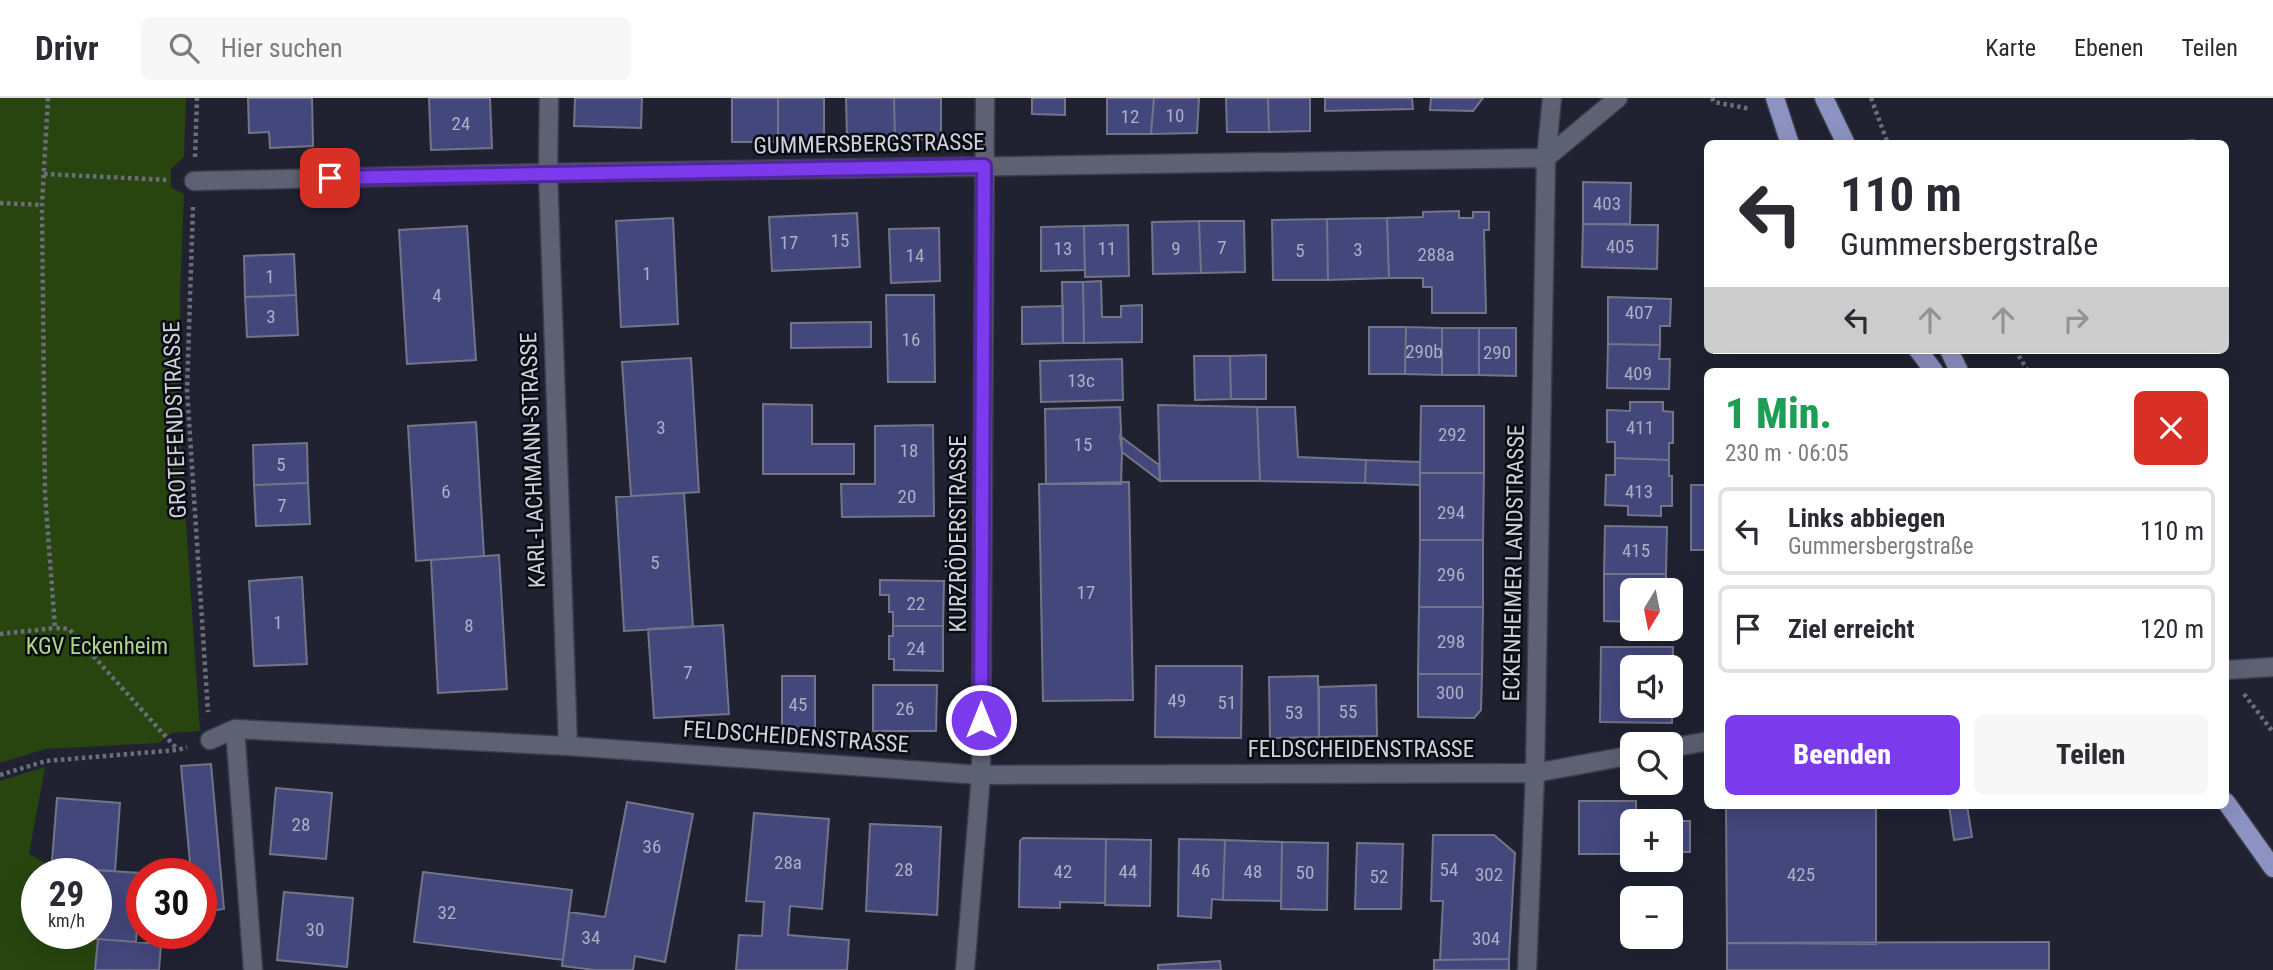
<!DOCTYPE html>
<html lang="de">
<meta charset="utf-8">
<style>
body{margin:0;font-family:"Roboto Condensed",sans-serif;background:#f7f7f7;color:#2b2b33;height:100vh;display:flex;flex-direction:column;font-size:26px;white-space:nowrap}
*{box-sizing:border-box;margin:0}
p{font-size:23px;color:#7c7c81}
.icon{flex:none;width:38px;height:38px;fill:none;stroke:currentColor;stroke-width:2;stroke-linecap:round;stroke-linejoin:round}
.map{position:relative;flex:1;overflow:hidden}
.details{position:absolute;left:1704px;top:270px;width:525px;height:441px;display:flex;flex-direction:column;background:#fff;border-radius:10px;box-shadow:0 7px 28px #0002}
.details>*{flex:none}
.top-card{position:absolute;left:1704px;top:42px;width:525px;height:214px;border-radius:10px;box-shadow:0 7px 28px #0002;background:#fff;color:#2b2b33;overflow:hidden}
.needle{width:46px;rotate:190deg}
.controls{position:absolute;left:1620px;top:480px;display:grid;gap:14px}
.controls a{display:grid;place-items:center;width:63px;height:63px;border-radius:10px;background:#fff;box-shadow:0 7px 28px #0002;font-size:35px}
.speed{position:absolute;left:21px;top:760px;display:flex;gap:14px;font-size:35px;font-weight:700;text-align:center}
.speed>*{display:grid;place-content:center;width:91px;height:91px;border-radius:50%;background:#fff;box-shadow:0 7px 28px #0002;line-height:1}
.speed small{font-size:18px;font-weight:400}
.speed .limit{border:10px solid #d22;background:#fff;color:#111}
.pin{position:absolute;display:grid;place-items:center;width:60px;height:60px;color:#fff;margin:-30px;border-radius:14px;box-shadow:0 4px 10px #0006}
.me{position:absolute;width:77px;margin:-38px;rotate:0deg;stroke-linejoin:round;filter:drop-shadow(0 0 5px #0008)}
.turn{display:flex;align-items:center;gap:24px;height:147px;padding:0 21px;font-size:32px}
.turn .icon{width:91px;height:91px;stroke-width:2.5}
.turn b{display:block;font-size:49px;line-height:60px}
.lanes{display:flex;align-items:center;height:66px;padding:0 21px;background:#0003;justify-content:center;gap:35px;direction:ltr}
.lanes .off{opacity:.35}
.round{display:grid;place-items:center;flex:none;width:74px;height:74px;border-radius:10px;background:#f7f7f7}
.headline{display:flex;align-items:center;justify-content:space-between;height:119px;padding:0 21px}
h1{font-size:42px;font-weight:800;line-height:52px;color:#1e9e55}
.primary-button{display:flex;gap:14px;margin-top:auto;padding:14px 21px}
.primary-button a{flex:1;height:80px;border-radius:10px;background:#7c3aed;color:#fff;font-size:28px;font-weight:800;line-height:80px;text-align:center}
.primary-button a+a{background:#f7f7f7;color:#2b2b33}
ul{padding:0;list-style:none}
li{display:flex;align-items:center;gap:21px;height:88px;margin:0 14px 10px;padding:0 7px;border:4px solid #e1e1e2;border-radius:10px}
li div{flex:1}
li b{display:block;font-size:26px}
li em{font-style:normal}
header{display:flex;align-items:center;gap:42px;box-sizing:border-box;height:98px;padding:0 35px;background:#fff;border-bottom:2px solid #e1e1e2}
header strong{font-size:33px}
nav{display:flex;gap:38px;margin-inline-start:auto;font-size:24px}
.search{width:490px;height:63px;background:#f7f7f7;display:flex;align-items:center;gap:18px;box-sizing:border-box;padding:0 24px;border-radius:10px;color:#7c7c81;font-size:26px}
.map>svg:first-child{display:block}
</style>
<header>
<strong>Drivr</strong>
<div class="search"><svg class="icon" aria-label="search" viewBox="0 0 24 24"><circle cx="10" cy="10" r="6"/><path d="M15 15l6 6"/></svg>Hier suchen</div>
<nav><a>Karte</a><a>Ebenen</a><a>Teilen</a></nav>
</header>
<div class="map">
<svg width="2273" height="872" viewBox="0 0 2273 872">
<rect width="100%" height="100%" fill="#202232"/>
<path fill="#28450f" d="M0,0H186L184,59L171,71V89L184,96L180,199L181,350L200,633L171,635L159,645L45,651L0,665Z
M45,669L29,756L51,768V775H37V835H73V839L98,841L95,872H0V683Z"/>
<path fill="#43477c" stroke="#727588" stroke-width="2" fill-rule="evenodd" d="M248,0H312L313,48L270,50L269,34L249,35Z
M429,0H490L492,50L431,52Z
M575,0H642L641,30L574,28Z
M732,0H778V44H732Z
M778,0H824V44H778Z
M846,0H894L895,42H847Z
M894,0H941V41L895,42Z
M1032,0H1065V17L1032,16Z
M1107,0H1154L1151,36H1107Z
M1154,0H1199L1197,35L1151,36Z
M1226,0H1268L1269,34H1227Z
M1268,0H1310V33L1269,34Z
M1325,0H1412L1413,11L1325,13Z
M1431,0H1483L1473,13L1430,12Z
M2194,42V46H2142Z
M1583,84L1631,85L1630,126H1583Z
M1459,113V120H1473V114H1489V132H1484L1486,215H1432V189H1423V180H1389L1387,120L1423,119V114Z
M857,115L860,169L772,173L769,119Z
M673,120L678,226L621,229L616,123Z
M1387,120L1389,180L1328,182L1327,121Z
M1327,121L1328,182H1273L1272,122Z
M1199,123L1201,175L1153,176L1152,124Z
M1199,123H1244L1245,174L1201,175Z
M1583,126L1658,127L1657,171L1582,169Z
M1128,127L1129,178L1085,179L1084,128Z
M467,128L476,262L407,266L399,132Z
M1084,128L1085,172L1041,173V129Z
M939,130L940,183L891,185L889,131Z
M294,156L296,197L245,199L244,158Z
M1101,183L1102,219H1121V208L1142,207V244L1084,245L1083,184Z
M1062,184H1083L1084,245H1063Z
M296,197L298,237L247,239L245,199Z
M886,197H934L935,284H888Z
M1608,199L1671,201L1670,228H1660V247L1608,246Z
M1063,208V245L1022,246V209Z
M871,224V249L791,250V225Z
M1369,229H1406L1405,276H1369Z
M1406,229L1442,230V277L1405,276Z
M1442,230H1479V277H1442Z
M1479,230H1516V278L1479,277Z
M1608,246L1660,247L1659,261H1670L1669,291L1607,290Z
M1266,257V301H1231L1230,258Z
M1194,258H1230L1231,301L1195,302Z
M691,260L699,394L631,398L622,264Z
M1122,261L1123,302L1041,304L1040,263Z
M1630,304H1663V313L1673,314V345H1669V362L1615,360V344H1607V312L1630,313Z
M763,306L812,307V346H854V376H763Z
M1158,307L1257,309L1260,383H1160Z
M1421,308H1484V375H1420Z
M1120,309L1122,354L1121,386H1046L1045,311Z
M1257,309H1295L1298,359L1366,362L1365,385L1260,383Z
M476,324L484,458L416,463L408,328Z
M933,327L934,418L842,419L841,386H875V328Z
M1120,338L1159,367L1160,383L1122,354Z
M307,345L308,385L254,387L253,347Z
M1615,360L1669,362V378H1672V408H1661V418L1628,417V408L1605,407L1606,377H1615Z
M1366,362L1420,364V387L1365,385Z
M1420,375H1484L1483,442H1420Z
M1129,384L1133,602L1043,603L1039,386Z
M308,385L310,426L256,428L254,387Z
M1691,387H1708V452H1691Z
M684,395L693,529L624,533L616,399Z
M1605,428L1667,429L1666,476H1604Z
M1420,442H1483V509H1419Z
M499,457L507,591L438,595L431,462Z
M1604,476H1666V492H1633V524L1604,523Z
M302,479L307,566L254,568L249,483Z
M880,482L944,483L943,528H893V514H889V497H880Z
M1419,509H1483L1482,576H1418Z
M723,527L729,616L654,620L648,531Z
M893,528H943V573L894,572V561H889V538H893Z
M1601,549H1673L1672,625L1600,624ZM1633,569H1671V607H1633Z
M1156,568H1242L1241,640L1155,639Z
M1418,576H1482L1481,612L1474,620L1418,619Z
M782,578H815V635H782Z
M1318,578L1319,639L1270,640L1269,579Z
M873,587H937L936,633H873Z
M1376,587L1377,638L1319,639V589Z
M211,666L224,811L201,814V775H191L181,668Z
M276,690L332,695L326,761L270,756Z
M57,700L120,705L115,773L78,771L77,775H51Z
M1579,703H1636V723H1633V756H1579Z
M627,704L693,716L665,864L635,858L633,872H595L562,868L569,814L605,819Z
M1726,707H1876V846L1727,845Z
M1949,707H1967L1972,739L1954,742Z
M754,715L829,721L822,811L790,808L788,837L849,842L847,872H736L739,837L762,838L764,804L746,803Z
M1671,723H1690V754H1671Z
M870,726L941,729L937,817L866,813Z
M1433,737H1494L1515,755L1509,861L1440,862L1443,803H1431Z
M1023,740L1106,741L1105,805L1060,804V810L1019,809L1020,743Z
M1106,741L1151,742L1150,808L1105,807Z
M1179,741L1225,742L1223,802L1212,801L1211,820L1178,818Z
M1225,742L1282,744L1281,803L1223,802Z
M1282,744L1328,745L1327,812L1281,811Z
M1357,745L1403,746L1401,811H1355Z
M78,771L141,775L136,844L72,839L73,835H96V775H77Z
M423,774L572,792L563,862L414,844Z
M284,794L353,800L347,869L277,862Z
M98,841L161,846L159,872H95Z
M2049,844V872H1727V845Z
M1509,861V872H1434V862Z
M1220,863L1221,872H1158V867Z"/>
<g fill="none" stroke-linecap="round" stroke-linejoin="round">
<g stroke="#3d3e4c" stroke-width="21">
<path id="minor" d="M549,0L548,75L568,648
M1546,60L1618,0
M194,83L548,75L1546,60
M2226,572L2273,569
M235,631L253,872
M210,642L235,631L568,648L981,677L1535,675L1633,657
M1671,650L1708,643
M965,872L981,677L985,0
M1527,872L1535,675L1546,60L1552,0"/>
</g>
<g stroke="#3d3e4c" stroke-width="21">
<path id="major" d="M1775,0L1790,46
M1824,0L1846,46
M1918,252L1934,273
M1949,252L1959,273
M2226,704L2273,770"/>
</g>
<path stroke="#6b6d7b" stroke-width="4.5" stroke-dasharray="3.5 3.5" stroke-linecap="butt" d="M48,0L42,107L45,396L55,530L69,531L177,651
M1712,0L1714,4L1751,11
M1871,0L1888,46
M195,59L197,0
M44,76L169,82
M0,105L42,107
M193,109L187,292L208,614
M2015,252L2028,273
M0,536L55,530
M2244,596L2273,634
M0,677L46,663L177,652L187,649"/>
<use href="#minor" stroke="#5e6173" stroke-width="18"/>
<use href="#major" stroke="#8c92c1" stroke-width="18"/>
</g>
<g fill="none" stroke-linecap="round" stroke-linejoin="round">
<g stroke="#51269a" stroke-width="18">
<path id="route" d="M330,80L984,68L981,622"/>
</g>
<use href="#route" stroke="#7c3aed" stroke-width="12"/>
</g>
<g text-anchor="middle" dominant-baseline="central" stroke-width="5" stroke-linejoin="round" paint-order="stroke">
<g font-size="19" fill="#acaec4">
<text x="1175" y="17">10</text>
<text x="1130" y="18">12</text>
<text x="461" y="25">24</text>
<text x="1607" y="105">403</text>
<text x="840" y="142">15</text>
<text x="789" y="144">17</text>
<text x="1620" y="148">405</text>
<text x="1222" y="149">7</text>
<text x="1063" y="150">13</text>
<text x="1107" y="150">11</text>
<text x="1176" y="150">9</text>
<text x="1358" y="151">3</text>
<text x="1300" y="152">5</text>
<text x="1436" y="156">288a</text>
<text x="915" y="157">14</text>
<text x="647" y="175">1</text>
<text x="270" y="178">1</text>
<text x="437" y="197">4</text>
<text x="1639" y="214">407</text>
<text x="271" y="218">3</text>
<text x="911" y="241">16</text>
<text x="1424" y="253">290b</text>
<text x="1497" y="254">290</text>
<text x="1638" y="275">409</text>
<text x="1081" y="282">13c</text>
<text x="661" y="329">3</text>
<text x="1640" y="329">411</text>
<text x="1452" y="336">292</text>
<text x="1083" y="346">15</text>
<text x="909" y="352">18</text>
<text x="281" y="366">5</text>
<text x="446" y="393">6</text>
<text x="1639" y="393">413</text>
<text x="907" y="398">20</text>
<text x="282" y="407">7</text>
<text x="1451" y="414">294</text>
<text x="1636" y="452">415</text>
<text x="655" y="464">5</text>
<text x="1451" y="476">296</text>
<text x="1086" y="494">17</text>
<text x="916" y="505">22</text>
<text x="278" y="524">1</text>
<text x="469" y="527">8</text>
<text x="1451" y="543">298</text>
<text x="916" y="550">24</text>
<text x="688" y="574">7</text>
<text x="1450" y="594">300</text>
<text x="1177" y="602">49</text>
<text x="1227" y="604">51</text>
<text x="798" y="606">45</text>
<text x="905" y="610">26</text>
<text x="1348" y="613">55</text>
<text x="1294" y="614">53</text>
<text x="301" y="726">28</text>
<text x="652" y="748">36</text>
<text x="788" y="764">28a</text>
<text x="904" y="771">28</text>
<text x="1449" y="771">54</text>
<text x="1201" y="772">46</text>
<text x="1063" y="773">42</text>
<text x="1128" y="773">44</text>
<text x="1253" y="773">48</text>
<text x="1305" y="774">50</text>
<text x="1489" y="776">302</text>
<text x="1801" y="776">425</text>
<text x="1379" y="778">52</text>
<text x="447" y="814">32</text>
<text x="315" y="831">30</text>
<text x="591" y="839">34</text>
<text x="1486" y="840">304</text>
</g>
<g font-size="23" fill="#cfd1dc" stroke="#0b0c13">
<text transform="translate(869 46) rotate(-1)">GUMMERSBERGSTRASSE</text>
<text transform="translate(175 322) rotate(-92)">GROTEFENDSTRASSE</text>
<text transform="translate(533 362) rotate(-92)">KARL-LACHMANN-STRASSE</text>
<text transform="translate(958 436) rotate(-90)">KURZRÖDERSTRASSE</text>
<text transform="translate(1514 465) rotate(-89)">ECKENHEIMER LANDSTRASSE</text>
<text transform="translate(796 639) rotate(4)">FELDSCHEIDENSTRASSE</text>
<text x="1361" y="651">FELDSCHEIDENSTRASSE</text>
</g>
<g font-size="23" fill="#a9d988" stroke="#0b0c13">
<text x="97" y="548">KGV Eckenheim</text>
</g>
</g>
</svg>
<div class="controls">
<a><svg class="needle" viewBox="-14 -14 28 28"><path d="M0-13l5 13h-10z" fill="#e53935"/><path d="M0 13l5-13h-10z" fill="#7c7c81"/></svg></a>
<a><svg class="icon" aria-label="sound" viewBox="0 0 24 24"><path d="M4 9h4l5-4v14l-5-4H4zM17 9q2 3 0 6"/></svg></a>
<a><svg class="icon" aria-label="search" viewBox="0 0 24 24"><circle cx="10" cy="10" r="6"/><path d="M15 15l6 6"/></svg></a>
<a>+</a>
<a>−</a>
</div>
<div class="speed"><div>29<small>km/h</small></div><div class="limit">30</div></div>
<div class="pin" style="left:330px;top:80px;background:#d93025"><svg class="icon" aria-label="arrive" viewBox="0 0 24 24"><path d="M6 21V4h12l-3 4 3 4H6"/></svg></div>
<svg class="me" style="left:981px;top:622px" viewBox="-20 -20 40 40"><circle r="17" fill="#7c3aed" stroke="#fff" stroke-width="3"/><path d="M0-11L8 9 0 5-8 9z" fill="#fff"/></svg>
<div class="top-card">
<div class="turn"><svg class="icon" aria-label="left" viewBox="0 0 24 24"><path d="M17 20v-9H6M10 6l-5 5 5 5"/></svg><div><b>110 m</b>Gummersbergstraße</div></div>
<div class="lanes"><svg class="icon" aria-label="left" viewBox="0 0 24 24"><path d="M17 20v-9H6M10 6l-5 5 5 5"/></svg><svg class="icon off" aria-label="ahead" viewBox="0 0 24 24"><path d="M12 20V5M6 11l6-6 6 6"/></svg><svg class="icon off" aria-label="ahead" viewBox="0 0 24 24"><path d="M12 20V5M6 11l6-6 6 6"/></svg><svg class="icon off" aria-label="right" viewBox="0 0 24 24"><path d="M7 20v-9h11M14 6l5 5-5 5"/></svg></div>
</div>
<section class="details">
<div class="headline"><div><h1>1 Min.</h1><p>230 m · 06:05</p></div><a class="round" style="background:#d93025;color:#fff"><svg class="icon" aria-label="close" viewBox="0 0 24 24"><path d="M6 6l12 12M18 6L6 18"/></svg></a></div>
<ul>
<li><svg class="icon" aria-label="left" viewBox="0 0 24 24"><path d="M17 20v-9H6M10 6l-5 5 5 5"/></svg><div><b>Links abbiegen</b><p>Gummersbergstraße</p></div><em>110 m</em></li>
<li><svg class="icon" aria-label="arrive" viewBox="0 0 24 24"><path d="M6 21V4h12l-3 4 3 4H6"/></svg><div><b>Ziel erreicht</b></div><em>120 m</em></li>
</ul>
<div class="primary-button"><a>Beenden</a><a>Teilen</a></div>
</section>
</div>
